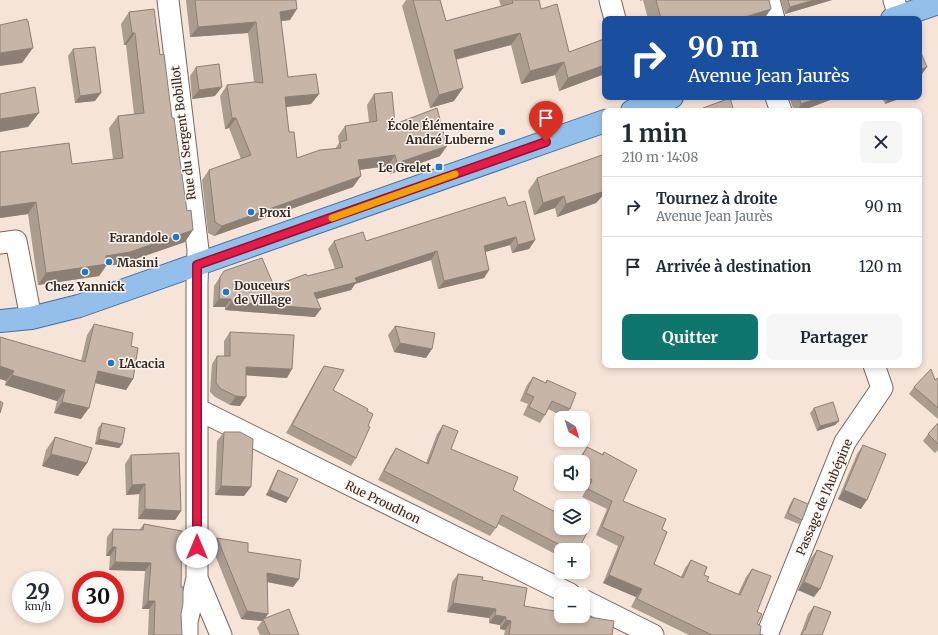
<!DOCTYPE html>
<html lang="fr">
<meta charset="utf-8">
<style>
body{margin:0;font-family:Merriweather,serif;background:#f6f6f7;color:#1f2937;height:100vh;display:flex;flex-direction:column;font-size:15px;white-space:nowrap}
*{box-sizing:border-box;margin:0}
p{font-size:13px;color:#747a83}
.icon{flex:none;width:22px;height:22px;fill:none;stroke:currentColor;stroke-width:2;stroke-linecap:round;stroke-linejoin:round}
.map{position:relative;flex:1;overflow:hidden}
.drawer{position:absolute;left:602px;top:108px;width:320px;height:260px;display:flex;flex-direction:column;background:#fff;border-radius:8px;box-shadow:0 2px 6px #0003}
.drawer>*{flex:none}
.guide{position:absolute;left:602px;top:16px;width:320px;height:84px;border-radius:8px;box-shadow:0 2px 6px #0003;background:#1a4fa0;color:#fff;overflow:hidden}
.needle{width:26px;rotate:142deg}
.buttons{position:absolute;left:554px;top:411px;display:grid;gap:8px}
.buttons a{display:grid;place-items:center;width:36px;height:36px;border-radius:8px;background:#fff;box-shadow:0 2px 6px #0003;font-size:20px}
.speed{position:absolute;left:12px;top:571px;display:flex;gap:8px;font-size:20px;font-weight:700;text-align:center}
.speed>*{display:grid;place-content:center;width:52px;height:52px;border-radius:50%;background:#fff;box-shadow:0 2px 6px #0003;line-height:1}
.speed small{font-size:10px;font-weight:400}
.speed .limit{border:6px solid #d22;background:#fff;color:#111}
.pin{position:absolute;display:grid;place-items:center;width:34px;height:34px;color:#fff;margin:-41px -17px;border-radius:50% 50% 50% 0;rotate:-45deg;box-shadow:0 0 4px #0007}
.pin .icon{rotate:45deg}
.me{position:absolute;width:44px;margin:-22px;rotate:0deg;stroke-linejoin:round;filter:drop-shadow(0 0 3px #0008)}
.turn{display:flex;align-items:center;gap:14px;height:84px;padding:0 20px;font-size:18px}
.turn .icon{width:52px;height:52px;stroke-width:2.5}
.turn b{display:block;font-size:28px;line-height:34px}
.round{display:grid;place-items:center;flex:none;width:42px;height:42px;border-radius:8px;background:#f6f6f7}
.overview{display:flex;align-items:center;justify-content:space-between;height:68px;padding:0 20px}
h1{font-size:24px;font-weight:700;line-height:30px}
.button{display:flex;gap:8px;margin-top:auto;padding:8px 20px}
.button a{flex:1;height:46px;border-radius:8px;background:#0f766e;color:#fff;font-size:16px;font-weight:700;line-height:46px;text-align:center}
.button a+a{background:#f6f6f7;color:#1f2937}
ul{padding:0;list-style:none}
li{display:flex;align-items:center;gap:12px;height:60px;padding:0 20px;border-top:1px solid #e0e1e3}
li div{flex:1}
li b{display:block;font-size:15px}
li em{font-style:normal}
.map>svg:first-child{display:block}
</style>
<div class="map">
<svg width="938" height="635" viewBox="0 0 938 635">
<rect width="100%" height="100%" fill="#f7e4d8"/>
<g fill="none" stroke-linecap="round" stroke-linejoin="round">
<g stroke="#77675b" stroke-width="23">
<path id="minor" d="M168,0L198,250L197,285V578L221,635
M610,0L615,19
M769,0L774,19
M894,0L899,16
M776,97L781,111
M0,243L16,241L31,318
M197,409L570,594
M583,600L653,635
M187,635V622L197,578
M767,635L845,442L882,388L874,365"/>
</g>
<g stroke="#426f9c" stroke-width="24">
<path id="major" d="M892,19L938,3
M632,111L672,97
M0,321L31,318L79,306L605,121"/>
</g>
<use href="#minor" stroke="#fff" stroke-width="21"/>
<use href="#major" stroke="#94bfea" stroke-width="22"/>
</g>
<path fill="#ab9c90" d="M186,0H296L290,20L281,21L288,77L319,94L311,104L286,107L289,132L297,158L335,149L339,143L338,136L345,126L369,122L367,105L374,94L395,124L440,156L390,174L388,166L359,170L353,187L214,236L208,233L202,180L209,170L241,159L229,128L225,129L220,96L227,85L254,82L248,33L190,37Z
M406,0H440L446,21L501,6L499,0H539L541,9L569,52L601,41L603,37H605V85L602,75L559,91L555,75L521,84L511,45L456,60L454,101L430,108L402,6Z
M640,0H769L764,19H648L643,0L640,1Z
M781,0H832L785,14Z
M129,12L185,242L121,264L106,266L99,276L38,285L28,214L0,218V152L72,164L113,159L109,128L118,116L134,114L126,45H124L121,24Z
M73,49L95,101L75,103L68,56Z
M196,67L215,96L192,99L190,76Z
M789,97H833L830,100L801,111H794Z
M882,97H904L885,104Z
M703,108L734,111H700Z
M537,178L603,195L596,203L557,217L555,208L534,215L528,191Z
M508,206L535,240L529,249L512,253L510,245L485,252L489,270L484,278L438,289L431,260L355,284L351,290L317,299L315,317L225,310V307H213L214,286L220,277L274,286L335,269L328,249L334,241H366Z
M94,324L131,346L133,379L126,390L95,383L81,419L54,413L57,401L5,385L6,381L0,337L81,361L87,335Z
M395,326L426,358L394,352L388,335Z
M230,332L287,378L246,375L240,406L230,405L215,397L210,392L212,364L217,356H224V341Z
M324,366L333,390L367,411L368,426L356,458L351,466L286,433L319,374Z
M533,377L545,383L547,380L570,409L564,417L548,409L545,415L540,423L523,415L528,404L520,401L527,385Z
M938,378V419L909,394L914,387Z
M814,408L839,421L835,425L817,431L810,413Z
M102,423L122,444L119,448L95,444L98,428Z
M938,423V450L935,453L923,441L928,434Z
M443,425L451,449L513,490L578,550H561V557L498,524L496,528L490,536L378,480L390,457L396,448L426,463L437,434Z
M224,432L244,496L215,495L217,441Z
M55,437L87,463L78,476L42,466L46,450Z
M863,445L861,509L838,499L857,454Z
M587,447L602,454L604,452L623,501L662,529L654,564L681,577L685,568L691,560L704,575L707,581L738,594L746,577L752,569L757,612V624L760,634L763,635H689L631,607L636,597L603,583L618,546L596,535L607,509L582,497L587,488L579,484H583V462H578L581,455Z
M131,455L181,511L175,520L138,519L139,494L126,495L125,464Z
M278,470L289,498L286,503L266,495L275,475Z
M794,498L802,520L799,524L784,518L791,502Z
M144,524L181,614L182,635H148L149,609H142L145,571L109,570L110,556H106L107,537L113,529L139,530Z
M217,538L248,552L299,579L293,587L267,582L265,618L299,635H260L257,628L262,621L241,619L211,545Z
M817,550L814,597L798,590L811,558Z
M458,574L482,580L524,606L612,635H504L505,630L500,629V625L489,623V618L447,612L452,582Z
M814,606L822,635H800L801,633L808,614Z"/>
<path fill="#8b7f76" d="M814,0H832L785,14L790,7Z
M297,9L290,20L273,22L280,12Z
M771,9L764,19H743L745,17Z
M256,22L248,33L190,37L198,27Z
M132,33H135L126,45H124Z
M520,33L511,45L445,62L454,50Z
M33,48L22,63L0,66V53Z
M564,62L555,75L521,84L530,71Z
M605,65V71L602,75L559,91L568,78Z
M927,67L920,77H919V70Z
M222,87L215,96L192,99L199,90Z
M463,88L454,101L430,108L439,95Z
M101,93L95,101L75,103L80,96Z
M319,94L311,104L278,108L285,97Z
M821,97H833L830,100L801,111H797L801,104Z
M890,97H904L885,104Z
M39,113L28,127L0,132V119Z
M232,118H236L229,128L225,129Z
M447,146L440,156L390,174L397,163Z
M395,155L388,166L350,171L358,160Z
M361,176L353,187L214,236L222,226Z
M605,184V194L603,195L596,203L557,217L566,204Z
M564,196L555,208L534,215L543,203Z
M36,202L28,214L0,218V207Z
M193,230L185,242L121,264L106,266L99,276L38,285L46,273Z
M516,237L510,245L478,254L484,246Z
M535,240L529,249L512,253L518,245Z
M437,251L431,260L355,284L351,290L309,301L314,293L355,278Z
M489,270L484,278L438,289L444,281Z
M219,299H231L225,307H213Z
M231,302L321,309L315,317L225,310Z
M400,343L432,349L426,358L394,352Z
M0,366L14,371L6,381L0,379Z
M246,367L292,369L287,378L240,375Z
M98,371L133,379L126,390L90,382Z
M12,375L65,390L57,401L5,385Z
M236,396L246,397L240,406L230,405Z
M62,402L89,408L81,419L54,413Z
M839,421L835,425L817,431L820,426Z
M99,439L122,444L119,448L95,444Z
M51,454L87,463L78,476L42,466Z
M145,484L139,494L126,495L132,485Z
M221,486L251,487L244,496L215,495Z
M270,490L289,498L286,503L266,495Z
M844,490L867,500L861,509L838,499Z
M145,509L181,511L175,520L138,519Z
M112,547H116L110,556H106Z
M115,562L151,563L145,571L109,570Z
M267,573L299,579L293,587L262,581Z
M609,575L642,589L636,597L603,583Z
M804,582L820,589L814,597L798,590Z
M148,601H155L149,609H142Z
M453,603L496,609L489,618L447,612Z
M247,611L268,614L264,620L263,619L262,621L241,619Z
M495,615L506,617L500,625L489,623Z
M506,620L511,621L505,630L500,629Z"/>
<path fill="#c7b5a8" stroke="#8b7f76" d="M195,0H296L297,9L280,12L288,77L316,74L319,94L285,97L289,132H294L297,158L320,150L341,148L340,142L347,140L345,126L377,121L374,94L392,92L395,124L437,108L447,146L397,163L395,155L358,160L361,176L222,226L215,222L209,170L251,155L236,118H232L227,85L254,82L263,83L256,22L198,27Z
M413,0H440L446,21L513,3L512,0H539L541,9L557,4L569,52L604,39L603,37H605V65L568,78L564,62L530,71L520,33L454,50L463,88L439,95Z
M656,0H769L771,9L745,17V19H661Z
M788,0H814L790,7Z
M154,9L160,55L164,54L172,118H174L187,211L191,210L193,230L130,252L106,256L107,264L46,273L36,202L0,207V152L69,143L72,164L123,158L118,116L144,113L135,33H132L129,12Z
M27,19V21H28L33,48L0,53V25Z
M95,47L101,93L80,96L73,49Z
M921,53L927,67L919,70V54Z
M219,64L222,87L199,90L196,67Z
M35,87L39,113L0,119V94Z
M799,97H821L801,104Z
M730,98L734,111H704L703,108Z
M605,154V184L604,185L605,191L566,204L564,196L543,203L537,178Z
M505,197L508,206L525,201L535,240L518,245L516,237L484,246L489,270L444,281L437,251L355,278L357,282L314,293L321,309L231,302V299H219L220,277L224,271L262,258L274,286L306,274L307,276L343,267L334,241L363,232L366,241Z
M94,324L133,333L131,346L138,348L133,379L98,371L89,408L62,402L65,390L12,375L14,371L0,366V337L85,362Z
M395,326L435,333L432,349L400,343Z
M230,332L294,335L292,369L246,367V397L236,396L221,389L216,383L217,356H230Z
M324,366L344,370L333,390L368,409L367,411L373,414L368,426L370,427L356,458L292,425Z
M931,369L935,380L938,378V408L914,387Z
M533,377L546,383L547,380L576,393L570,409L552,401L545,415L529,407L534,397L526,393Z
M0,401L3,403L0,413Z
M833,402L839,421L820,426L814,408Z
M102,423L125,428L122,444L99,439Z
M938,423V444L928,434Z
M443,425L458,431L451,449L518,477L513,490L561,515V528H583V526L589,529L578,550H570L502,515L496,528L384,471L396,448L428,464Z
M224,432H240L253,439L251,487L221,486Z
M55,437L92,448L87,463L51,454Z
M863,445L886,454L867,500L844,490Z
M587,447L603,455L604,452L637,470L623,501L666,519L662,529L667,532L654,564L683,578L691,560L707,567L704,575L709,577L707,581L740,595L752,569L771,576L757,612L762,614L757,624L761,626L760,634L763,635H712L637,599L642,589L609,575L624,537L602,527L612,501L588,489L592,480L583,475V462H579Z
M179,453L181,511L145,509V484L132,485L131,455Z
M278,470L298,479L289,498L270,490Z
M794,498L808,504L802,520L788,513Z
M144,524L182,531L181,587H183V603L181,614L182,635H154L155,601H148L151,563L115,562L116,547H112L113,529L143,530Z
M217,538L248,543V552L301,560L299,579L267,573L268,614L247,611Z
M817,550L833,556L820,589L804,582Z
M458,574L483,577L482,580L527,588L524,606L561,612V616H583L614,621L612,635H509L511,621L506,620V617L495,615L496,609L453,603Z
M814,606L831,612L822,635H801L804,630H805Z
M289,609L299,635H270L263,619Z"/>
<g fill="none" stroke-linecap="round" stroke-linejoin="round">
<g stroke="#92132f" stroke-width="10">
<path id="route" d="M197,547V265L546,142"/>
</g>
<use href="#route" stroke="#e11d48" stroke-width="7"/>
<path stroke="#f59e0b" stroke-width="7" d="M332,218L455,174"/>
</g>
<g fill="#1e77c4" stroke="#fff3ec" stroke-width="1.5">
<circle cx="502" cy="132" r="4"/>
<rect x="435" y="163" width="8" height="8" rx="2"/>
<circle cx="251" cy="212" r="4"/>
<circle cx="176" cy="237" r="4"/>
<circle cx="109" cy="262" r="4"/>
<circle cx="85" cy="272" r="4"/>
<circle cx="226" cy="292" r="4"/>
<circle cx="111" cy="363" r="4"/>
</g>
<g text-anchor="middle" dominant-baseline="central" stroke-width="3" stroke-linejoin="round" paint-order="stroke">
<g font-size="12" font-weight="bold" fill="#2f2824" stroke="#fff3ec" text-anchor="start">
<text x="494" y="125" text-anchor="end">École Élémentaire<tspan x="494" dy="14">André Luberne</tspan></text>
<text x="431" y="167" text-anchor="end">Le Grelet</text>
<text x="259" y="212">Proxi</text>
<text x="168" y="237" text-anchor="end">Farandole</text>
<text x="117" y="262">Masini</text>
<text x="234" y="285">Douceurs<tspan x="234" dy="14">de Village</tspan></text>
<text x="85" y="286" text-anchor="middle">Chez Yannick</text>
<text x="119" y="363">L'Acacia</text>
</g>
<g font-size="12" fill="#2f2824" stroke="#fff3ec">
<text transform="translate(183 133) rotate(-97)">Rue du Sergent Bobillot</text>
<text transform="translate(824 497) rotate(-67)">Passage de l'Aubépine</text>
<text transform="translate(383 502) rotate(26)">Rue Proudhon</text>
</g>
</g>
</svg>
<div class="buttons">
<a><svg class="needle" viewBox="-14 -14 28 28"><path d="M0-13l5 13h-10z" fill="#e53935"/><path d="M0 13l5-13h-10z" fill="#747a83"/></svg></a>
<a><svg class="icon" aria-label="sound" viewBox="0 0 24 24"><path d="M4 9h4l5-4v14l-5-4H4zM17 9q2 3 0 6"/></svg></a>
<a><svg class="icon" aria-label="layers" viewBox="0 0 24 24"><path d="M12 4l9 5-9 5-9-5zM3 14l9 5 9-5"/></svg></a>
<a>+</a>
<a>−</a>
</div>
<div class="speed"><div>29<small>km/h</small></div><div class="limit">30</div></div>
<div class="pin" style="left:546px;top:142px;background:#d93025"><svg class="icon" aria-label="arrive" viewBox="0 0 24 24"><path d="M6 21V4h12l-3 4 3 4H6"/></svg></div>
<svg class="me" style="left:197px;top:547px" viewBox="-20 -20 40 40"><circle r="19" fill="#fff"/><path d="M0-13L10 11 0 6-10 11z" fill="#e11d48"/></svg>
<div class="guide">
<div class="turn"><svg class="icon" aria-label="right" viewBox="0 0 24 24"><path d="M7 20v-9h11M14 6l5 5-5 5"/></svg><div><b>90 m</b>Avenue Jean Jaurès</div></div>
</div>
<section class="drawer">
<div class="overview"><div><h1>1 min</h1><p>210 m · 14:08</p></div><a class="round"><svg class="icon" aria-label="close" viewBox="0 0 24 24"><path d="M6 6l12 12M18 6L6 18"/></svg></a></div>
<ul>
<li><svg class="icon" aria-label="right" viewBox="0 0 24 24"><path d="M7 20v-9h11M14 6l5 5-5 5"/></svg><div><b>Tournez à droite</b><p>Avenue Jean Jaurès</p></div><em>90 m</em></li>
<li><svg class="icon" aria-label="arrive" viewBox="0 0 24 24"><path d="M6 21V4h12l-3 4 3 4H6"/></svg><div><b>Arrivée à destination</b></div><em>120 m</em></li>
</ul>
<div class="button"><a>Quitter</a><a>Partager</a></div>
</section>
</div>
